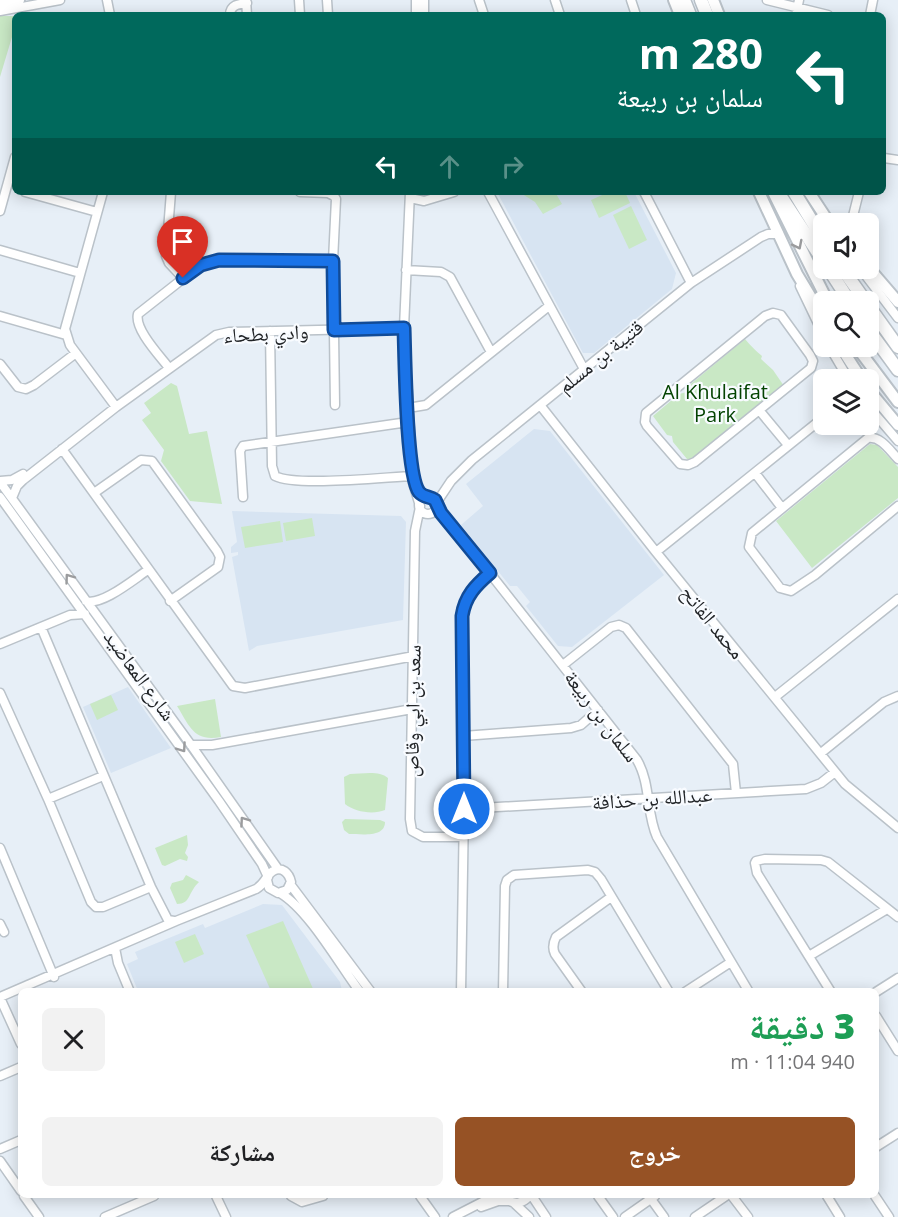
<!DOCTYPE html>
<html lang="ar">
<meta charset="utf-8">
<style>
body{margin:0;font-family:"Open Sans","Noto Naskh Arabic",sans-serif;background:#f2f2f2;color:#202124;direction:rtl;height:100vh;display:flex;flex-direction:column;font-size:22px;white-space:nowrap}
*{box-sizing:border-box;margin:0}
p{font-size:20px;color:#757577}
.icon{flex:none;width:33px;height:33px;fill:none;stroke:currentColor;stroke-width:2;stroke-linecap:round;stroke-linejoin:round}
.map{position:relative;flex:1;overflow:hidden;direction:ltr}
.panel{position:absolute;left:18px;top:988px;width:861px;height:210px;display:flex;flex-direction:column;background:#fff;border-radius:9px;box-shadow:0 3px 15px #0003;direction:rtl}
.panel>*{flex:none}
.banner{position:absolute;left:12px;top:12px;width:874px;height:183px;border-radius:9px;box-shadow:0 3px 15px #0003;direction:rtl;background:#00695c;color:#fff;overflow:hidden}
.controls{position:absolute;left:813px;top:213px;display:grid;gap:12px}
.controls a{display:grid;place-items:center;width:66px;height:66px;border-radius:9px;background:#fff;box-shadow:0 3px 15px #0003;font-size:30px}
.pin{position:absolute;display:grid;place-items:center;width:51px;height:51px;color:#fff;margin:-62px -26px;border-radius:50% 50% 50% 0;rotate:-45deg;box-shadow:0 0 6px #0007}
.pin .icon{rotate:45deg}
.me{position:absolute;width:66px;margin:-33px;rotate:0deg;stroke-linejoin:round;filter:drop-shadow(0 0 4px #0008)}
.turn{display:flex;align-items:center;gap:21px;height:126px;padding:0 24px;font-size:27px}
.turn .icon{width:78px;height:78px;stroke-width:2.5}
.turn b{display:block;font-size:42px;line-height:51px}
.lanes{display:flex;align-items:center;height:57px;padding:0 24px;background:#0003;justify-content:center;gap:30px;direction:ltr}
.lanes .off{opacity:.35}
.round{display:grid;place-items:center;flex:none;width:63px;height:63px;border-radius:9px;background:#f2f2f2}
.overview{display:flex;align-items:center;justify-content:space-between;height:102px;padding:0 24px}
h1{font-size:36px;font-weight:800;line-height:45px;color:#1e9e55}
.cta{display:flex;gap:12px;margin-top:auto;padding:12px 24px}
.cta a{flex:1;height:69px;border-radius:9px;background:#965225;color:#fff;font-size:24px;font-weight:800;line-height:69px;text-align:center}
.cta a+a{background:#f2f2f2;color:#202124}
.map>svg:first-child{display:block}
</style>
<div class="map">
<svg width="898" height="1217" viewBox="0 0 898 1217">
<rect width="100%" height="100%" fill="#e7eff7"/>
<path fill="#d7e4f2" d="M497,192H634L676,273L672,289L594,353H583Z
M534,429L550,431L664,575L572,647L558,646L526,606L530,602L517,586H510L461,525L483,506L466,484Z
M232,511L401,516L406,522L403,620L257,646L249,651L232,557L238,555V552L231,553V547L237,542Z
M128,687L171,748L111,773L83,707Z
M263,904L282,905L340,982L342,991H138L127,964L138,959L135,952L203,924L205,928Z"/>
<path fill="#c9e8c5" d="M15,15V27L0,77V16L19,15Z
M519,192H555L562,204L543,214L535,202Z
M609,192H625L630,203L599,218L591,200Z
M631,206L647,240L629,249L613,215Z
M745,339C750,345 757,352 762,356L761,359L773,370L784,386L691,460L687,459L673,442L672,436L667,435L653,416L679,394L687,392L686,388Z
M171,383L177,386L189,434L207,431L222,504L190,501L161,461L164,450L142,420L151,413L144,403Z
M870,444L877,445L898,467V498L812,568L776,521Z
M312,518L315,536L286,541L283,523Z
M280,521L283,542L245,548L241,527Z
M111,695L118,710L97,720L90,704Z
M215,699L221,737C194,742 190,727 177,706Z
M350,774C362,774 379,770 388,778L385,810C373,815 355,812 345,804L344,777Z
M345,819L380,820L385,822C385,838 361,834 349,834L344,830L342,822Z
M187,835L188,845L185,853L188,857L187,861L180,859L165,866L162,865L155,848Z
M186,875L199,882C188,892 191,904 177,904L170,888L172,883L183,880Z
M283,921L314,991H271L246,935Z
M195,934L204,954L184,963L175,942Z"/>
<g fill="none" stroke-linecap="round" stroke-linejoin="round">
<g stroke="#bac2c9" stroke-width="11">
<path id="minor" d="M107,0L110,15
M246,0L247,15
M299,0L300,15
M327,0L328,15
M479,0L484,15
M555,0L560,15
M631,0L636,15
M767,0L828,15
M0,11L60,0
M230,15C230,5 238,4 247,3
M416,15V0
M424,15V0
M796,15L799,0
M870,15L873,0
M884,158L898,160
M25,192L97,212
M103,192L65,329L70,345L116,407
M171,192L166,256L169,263L183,278
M300,192L328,193L334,196L336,199L333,261L335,405
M410,192L404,328L413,483L420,506
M488,192L584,369
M644,192L691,283
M410,198L424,201L454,192
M0,211L15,157
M851,224L859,192
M0,250L80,273
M860,268L898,318
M406,270L441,272L450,277L491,352
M800,286L824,336
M773,313L781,315L810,355L813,361L811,368L695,462L688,465L680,464L647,426L645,422L646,413L765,316Z
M0,316L66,335
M270,331L272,466L275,476C296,487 386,477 413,476
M829,346L849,380
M0,364L18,387L26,389L34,385L76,353
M169,368C160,356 134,329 138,314L194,270L210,262L229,260L333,261
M540,405L656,552L845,784L898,828
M868,406L898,441
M408,408L426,405L549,306
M759,410L788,445
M62,449L233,686L245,688L414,656
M898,459C890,451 881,436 868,438L752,533L749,547L780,588L791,591L815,575L898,506
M755,473L782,508
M0,481L12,480L23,474
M0,482L191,745L278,869
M94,493L141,460L152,461L217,551L220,557L218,567L170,601
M419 505a9 9 0 1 1 18 0a9 9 0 1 1-18 0Z
M0,497L219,801L262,864L268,877
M243,497L240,451L243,446L408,422
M12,498L17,486L23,480L116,407L216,335L229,332L404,328
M437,502L451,481L472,460L691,283L761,237L768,234H779
M437,506L637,760C651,784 646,813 657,837L749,992
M420,507L415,531L410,819L412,831L423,837H463
M656,552L824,417
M86,601C102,606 134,579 148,570
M41,627L151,887L168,920L174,921
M0,644L70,615L85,614
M563,665L611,627L619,625L626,628L733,764L736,793
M0,693L48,799L91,902L96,907H103L151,887
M775,697L898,599
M463,736L571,728L581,725L598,710
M191,745H212L412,709
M821,753L884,702L898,696
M48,799L103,776
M464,809L806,789L821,783L835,772
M0,848L54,977
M290,884L371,992
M280,893C309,910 339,964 360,992
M0,924L4,932
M115,948L118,963L130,992
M809,956L887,909
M461,992L464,809L462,616C465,596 476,586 490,573
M503,992L505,886L507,880L514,875L588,870L595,872L601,879L669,992
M582,992L555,954C552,948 553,943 556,937L611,897
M685,992L731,962
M831,992L757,873L755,863L756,861L765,859L821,860L828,862L898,917
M876,992L898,978
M0,997L176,921L256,889C266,883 266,875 273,871C282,866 289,873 291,882L287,890L278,893L269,888L267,880
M1,1000L21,1044
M876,1016L898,1051
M0,1076L21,1067
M876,1147L898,1133
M0,1149L21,1140
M0,1161L21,1191
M24,1196L39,1217
M216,1196L226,1217
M291,1196L302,1202L323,1196
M420,1196L435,1217
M532,1196L546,1217
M598,1196L613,1217
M732,1196L748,1217
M827,1196L840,1217
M875,1196L889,1217
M505,1198C513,1205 523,1204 529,1196
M651,1199L664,1217
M514,1203L529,1217
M481,1207L498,1201H508
M105,1217L154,1196
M453,1217L494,1196
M625,1217L655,1196
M695,1217L726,1196"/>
</g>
<g stroke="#bac2c9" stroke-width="14">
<path id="major" d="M674,0L680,15
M713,0L719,15
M0,4L19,0
M759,192L797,274L824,319
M773,192L828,302
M809,192L830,224
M868,267L898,302
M840,346L862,380
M856,346L898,402
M868,389L898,425"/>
</g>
<g stroke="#bac2c9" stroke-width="15">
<path id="highway" d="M684,0L690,15
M701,0L707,15
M778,192L824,262
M794,192L824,241
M828,268L850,302
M842,268L866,302
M868,305L898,347
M868,329L898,370"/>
</g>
<use href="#minor" stroke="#fff" stroke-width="8"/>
<use href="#major" stroke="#fff" stroke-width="10"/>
<use href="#highway" stroke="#fff" stroke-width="12"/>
</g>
<defs><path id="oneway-chevron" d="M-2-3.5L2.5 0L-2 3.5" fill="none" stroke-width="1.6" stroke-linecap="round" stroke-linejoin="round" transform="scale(1.5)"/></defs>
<g stroke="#9b9c9e">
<use href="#oneway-chevron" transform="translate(798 245) rotate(63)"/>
<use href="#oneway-chevron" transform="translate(69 578) rotate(-126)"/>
<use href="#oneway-chevron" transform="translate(182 748) rotate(55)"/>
<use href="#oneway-chevron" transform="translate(244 821) rotate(-125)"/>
</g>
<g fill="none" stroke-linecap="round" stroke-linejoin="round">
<g stroke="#114b97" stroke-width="15">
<path id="route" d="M183,278L201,265L219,260L333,261L334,330L404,328C405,357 406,474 419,492C424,498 430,496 435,500L441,513L490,573C476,585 465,596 462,616L464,809"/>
</g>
<use href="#route" stroke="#1a73e8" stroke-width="10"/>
</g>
<g text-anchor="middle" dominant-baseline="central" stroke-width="4.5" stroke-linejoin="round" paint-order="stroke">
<g font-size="20" fill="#212427" stroke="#f8fbff">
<text transform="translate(266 333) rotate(-3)">وادي بطحاء</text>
<text transform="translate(600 356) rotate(-39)">قتيبة بن مسلم</text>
<text transform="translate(713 622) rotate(51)">محمد الفاتح</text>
<text transform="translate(140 675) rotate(54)">شارع المعاضيد</text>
<text transform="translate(412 711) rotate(-89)">سعد بن ابي وقاص</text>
<text transform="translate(602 716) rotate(53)">سلمان بن ربيعة</text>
<text transform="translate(652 798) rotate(-4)">عبدالله بن حذافة</text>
</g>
<g font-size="20" fill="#034301" stroke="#f8fbff">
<text x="715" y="391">Al Khulaifat<tspan x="715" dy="23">Park</tspan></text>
</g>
</g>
</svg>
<div class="controls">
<a><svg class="icon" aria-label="sound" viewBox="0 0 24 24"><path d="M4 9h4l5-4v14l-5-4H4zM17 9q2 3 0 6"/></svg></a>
<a><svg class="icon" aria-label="search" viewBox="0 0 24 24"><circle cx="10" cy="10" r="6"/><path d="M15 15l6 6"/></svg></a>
<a><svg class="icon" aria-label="layers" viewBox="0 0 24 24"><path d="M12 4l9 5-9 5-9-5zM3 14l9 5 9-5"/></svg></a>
</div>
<div class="pin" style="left:183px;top:278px;background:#d93025"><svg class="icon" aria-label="arrive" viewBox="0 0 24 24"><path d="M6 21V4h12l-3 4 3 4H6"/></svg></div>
<svg class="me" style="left:464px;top:809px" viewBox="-20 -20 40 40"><circle r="17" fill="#1a73e8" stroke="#fff" stroke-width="3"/><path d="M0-11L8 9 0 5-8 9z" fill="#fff"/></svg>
<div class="banner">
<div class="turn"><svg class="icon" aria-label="left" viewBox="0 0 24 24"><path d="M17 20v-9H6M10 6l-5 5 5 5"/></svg><div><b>280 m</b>سلمان بن ربيعة</div></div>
<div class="lanes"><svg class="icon" aria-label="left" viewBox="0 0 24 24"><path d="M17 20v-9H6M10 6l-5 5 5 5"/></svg><svg class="icon off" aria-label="ahead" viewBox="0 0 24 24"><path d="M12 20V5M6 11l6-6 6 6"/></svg><svg class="icon off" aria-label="right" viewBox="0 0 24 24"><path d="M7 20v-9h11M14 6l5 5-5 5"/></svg></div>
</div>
<section class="panel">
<div class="overview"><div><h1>3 دقيقة</h1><p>940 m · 11:04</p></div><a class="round"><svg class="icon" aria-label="close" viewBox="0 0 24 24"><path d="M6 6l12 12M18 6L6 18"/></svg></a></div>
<div class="cta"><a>خروج</a><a>مشاركة</a></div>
</section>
</div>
